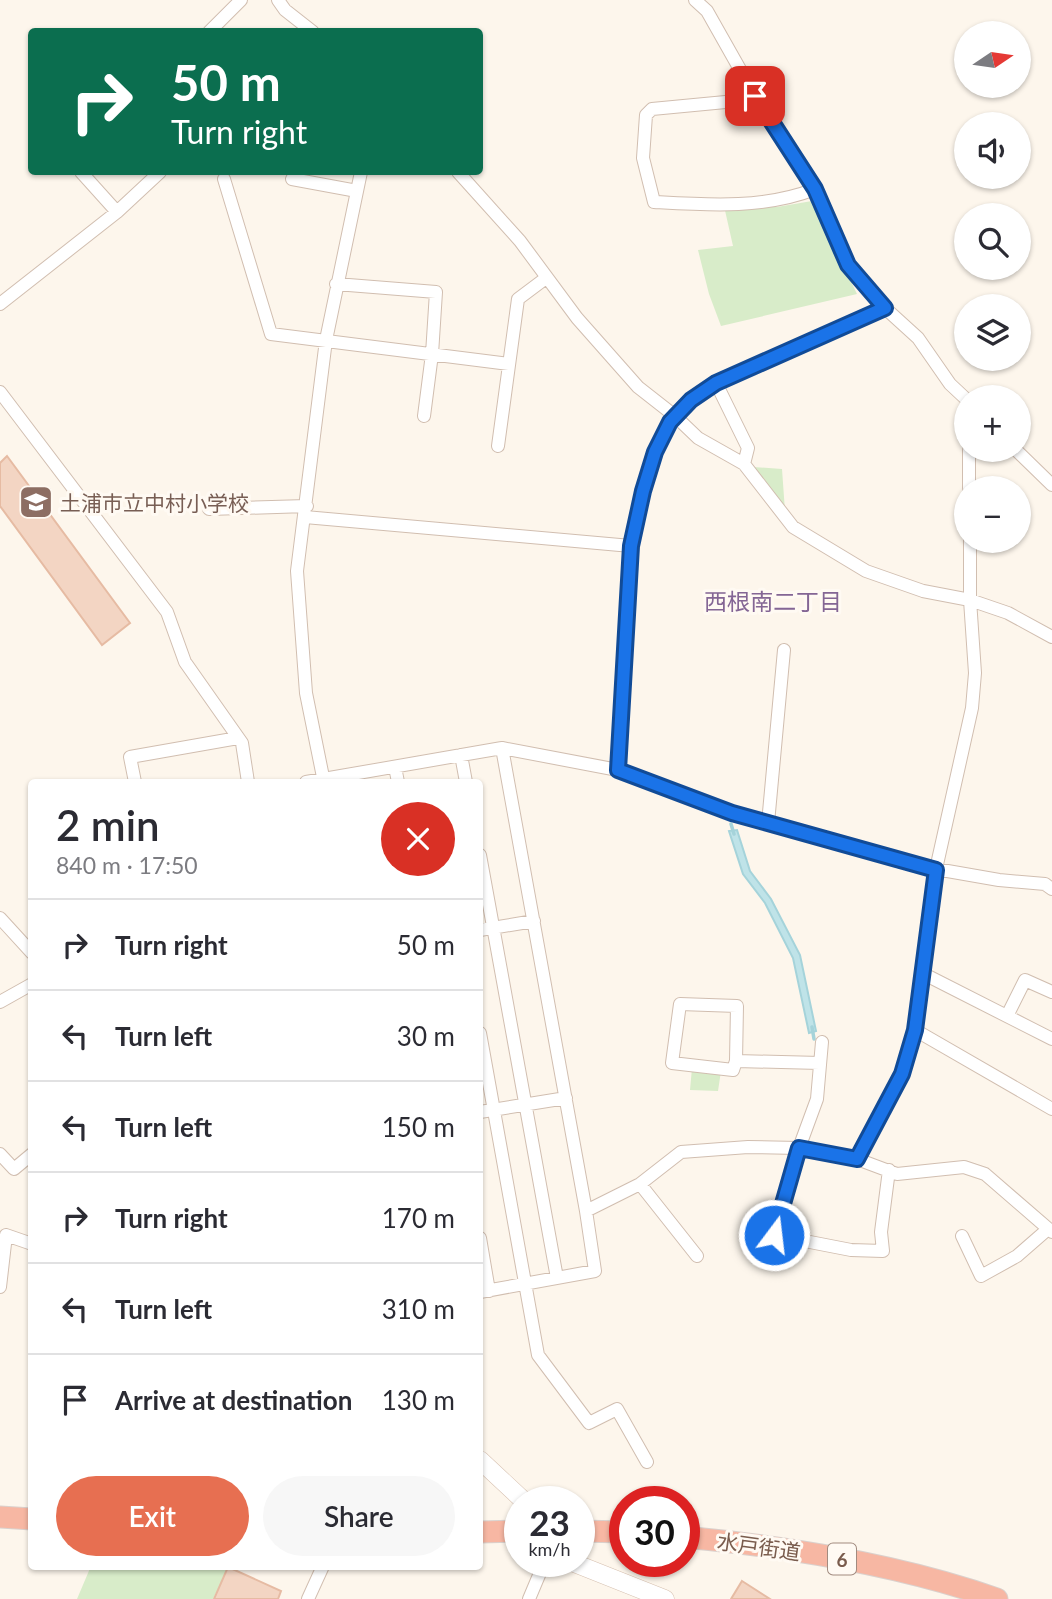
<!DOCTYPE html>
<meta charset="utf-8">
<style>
body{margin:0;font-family:Lato,"Noto Sans JP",sans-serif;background:#f7f7f7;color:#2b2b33;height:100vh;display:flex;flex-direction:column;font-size:26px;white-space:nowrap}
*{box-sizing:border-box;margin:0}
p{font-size:23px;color:#7c7c81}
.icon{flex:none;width:38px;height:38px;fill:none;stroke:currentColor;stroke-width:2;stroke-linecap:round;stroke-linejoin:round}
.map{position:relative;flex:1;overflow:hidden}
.drawer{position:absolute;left:28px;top:779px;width:455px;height:791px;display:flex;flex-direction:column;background:#fff;border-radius:7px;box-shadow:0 2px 5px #0004}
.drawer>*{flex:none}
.banner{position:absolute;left:28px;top:28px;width:455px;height:147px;border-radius:7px;box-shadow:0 2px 5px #0004;background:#0b6e4f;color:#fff;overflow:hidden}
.needle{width:46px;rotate:77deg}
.controls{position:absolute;left:954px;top:21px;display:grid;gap:14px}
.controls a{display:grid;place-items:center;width:77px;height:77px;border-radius:50%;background:#fff;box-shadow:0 2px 5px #0004;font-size:35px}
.speed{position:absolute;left:504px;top:1486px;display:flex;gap:14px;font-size:35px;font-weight:700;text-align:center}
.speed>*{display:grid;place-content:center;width:91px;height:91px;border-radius:50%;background:#fff;box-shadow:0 2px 5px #0004;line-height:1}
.speed small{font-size:18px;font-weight:400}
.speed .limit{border:10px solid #d22;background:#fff;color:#111}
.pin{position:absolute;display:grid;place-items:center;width:60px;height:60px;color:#fff;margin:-30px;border-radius:14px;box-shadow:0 4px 10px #0006}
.me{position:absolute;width:77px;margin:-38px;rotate:15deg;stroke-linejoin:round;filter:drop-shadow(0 0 5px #0008)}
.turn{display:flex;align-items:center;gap:24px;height:147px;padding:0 28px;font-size:32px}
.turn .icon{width:91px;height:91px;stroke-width:2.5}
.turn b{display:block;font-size:49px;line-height:60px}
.round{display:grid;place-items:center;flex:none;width:74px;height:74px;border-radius:37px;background:#f7f7f7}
.overview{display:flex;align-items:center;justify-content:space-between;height:119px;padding:0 28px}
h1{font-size:42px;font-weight:600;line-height:52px}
.button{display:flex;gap:14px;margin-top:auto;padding:14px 28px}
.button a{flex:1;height:80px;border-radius:42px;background:#e76f51;color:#fff;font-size:28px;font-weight:600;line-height:80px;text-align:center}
.button a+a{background:#f7f7f7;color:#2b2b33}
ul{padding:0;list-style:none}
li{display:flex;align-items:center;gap:21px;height:91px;padding:0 28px;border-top:2px solid #e1e1e2}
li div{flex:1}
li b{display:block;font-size:26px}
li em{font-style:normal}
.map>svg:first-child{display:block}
</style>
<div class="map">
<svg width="1052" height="1599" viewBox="0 0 1052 1599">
<rect width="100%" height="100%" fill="#fdf6ec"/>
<path fill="#d8ecc9" d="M812,201L857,294L721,326L709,294L698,250L733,246L724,206L777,207Z
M753,467L782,469L785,511L765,480Z
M692,1068L721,1071L718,1091L690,1090Z
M91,1566H229L213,1599H77Z"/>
<path fill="#bfe3e8" stroke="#a5d3da" stroke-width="2" d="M737,830L750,871L771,899L800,955L816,1031L809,1033L793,958L765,903L743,874L729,831Z"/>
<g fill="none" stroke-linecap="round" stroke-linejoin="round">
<path stroke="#a5d3da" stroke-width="3.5" d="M731,824L734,834
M812,1027L814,1039"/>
</g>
<path fill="#f3d5c3" stroke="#e6bba3" stroke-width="2" d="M7,456L130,623L102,645L0,506V463Z
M228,1567L281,1591L278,1599H214Z
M742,1581L770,1599H731Z"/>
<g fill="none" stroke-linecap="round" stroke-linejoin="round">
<g stroke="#d1beb0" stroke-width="14">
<path id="street" d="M278,0L285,10L313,32
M695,0L707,11L755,96L815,189L848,265L885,308L918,338L950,384L966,399
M209,32L241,0
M757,99L652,109L646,115L643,158L654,202C708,205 764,209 815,189
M81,172L117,212
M458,172L520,241L577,318L638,387L675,416L698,438L744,464L793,527L866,571L923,591L970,600L1008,613L1052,637
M224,179L271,334L509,364
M292,179L357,191
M336,284L436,292L432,354L424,416
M0,304L117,212L160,172
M716,383L748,448L744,464
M0,392L167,612L185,662L242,743L248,782
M498,446L518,299L546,278
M969,450V488
M1016,450L1052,485
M209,509L307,506
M305,517L631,546
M461,755L466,782
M395,767L398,782
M618,770L631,546L643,491L655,452L670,422L691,400L716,383L885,308
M135,782L130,757L238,738
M306,782L502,748L618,770L732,812L936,869L999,880L1045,884L1052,889
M324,782L306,693L297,571L326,340L361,172
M768,823L784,650
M480,855L557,1278
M0,918L32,953
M480,930L534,921
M922,973L1052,1039
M0,1002L32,984
M1007,1016L1025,980L1052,992
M915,1030L1052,1109
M480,1033L538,1355L589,1423L617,1409L647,1462
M822,1042L817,1099L799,1148L774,1235L851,1250L883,1251L881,1232L889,1170
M736,1061L737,1006L680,1004L672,1063L733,1070L736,1061L820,1063
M480,1112L566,1098
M0,1154L14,1169L32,1154
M857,1159L902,1074L915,1030L936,869L972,708L975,673L970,600V541
M640,1184L697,1256
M586,1211L640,1184L681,1152L748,1147L799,1148L857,1159L897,1174L964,1167L985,1174L1052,1232
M962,1236L981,1276L1017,1256L1048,1229
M480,1238L489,1291
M0,1287L6,1235L32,1244
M480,1292L595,1271L586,1211L502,748
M308,1599L323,1566
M529,1599L545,1561"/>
</g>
<g stroke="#d6c0b0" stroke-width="19">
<path id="secondary" d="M480,1460L525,1502
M569,1561L665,1599"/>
</g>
<g stroke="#dad1cd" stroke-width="23">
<path id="highway" d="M0,1517L32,1519
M579,1531L625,1532
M480,1532L520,1531
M684,1537C789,1547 897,1564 997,1599"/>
</g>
<use href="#street" stroke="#fff" stroke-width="12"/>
<use href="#secondary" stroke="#fff" stroke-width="18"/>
<use href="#highway" stroke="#f7b7a3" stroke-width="21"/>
</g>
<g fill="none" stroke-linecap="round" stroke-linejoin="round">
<g stroke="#114b97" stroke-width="18">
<path id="route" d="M755,96L815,189L848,265L885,308L716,383L691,400L670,422L655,452L643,491L631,546L618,770L732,813L936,870L915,1030L902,1074L857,1159L799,1148L774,1235"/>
</g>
<use href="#route" stroke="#1a73e8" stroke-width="12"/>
</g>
<defs>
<g id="school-square" transform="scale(1.75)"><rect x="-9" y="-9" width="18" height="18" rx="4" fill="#8d6e63" stroke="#fffaf3"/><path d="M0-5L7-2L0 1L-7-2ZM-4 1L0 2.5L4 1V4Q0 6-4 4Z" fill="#fff"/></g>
</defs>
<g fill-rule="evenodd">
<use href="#school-square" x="36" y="502"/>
</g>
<g text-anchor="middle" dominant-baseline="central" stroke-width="6" stroke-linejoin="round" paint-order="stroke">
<rect fill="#fffaf3" stroke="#a28b7f" stroke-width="2" x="828" y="1543.5" width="28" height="31" rx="5"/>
<g font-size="19" font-weight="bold" fill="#7a5c4d">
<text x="842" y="1559">6</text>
</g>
<g font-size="21" fill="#785e54" stroke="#fffaf3" text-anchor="start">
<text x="60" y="502">土浦市立中村小学校</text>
</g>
<g font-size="21" fill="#7a5c4d" stroke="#fffaf3">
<text transform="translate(759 1546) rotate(8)">水戸街道</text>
</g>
<g font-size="23" fill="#846695" stroke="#fffaf3">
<text x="773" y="601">西根南二丁目</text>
</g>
</g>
</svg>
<div class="controls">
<a><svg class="needle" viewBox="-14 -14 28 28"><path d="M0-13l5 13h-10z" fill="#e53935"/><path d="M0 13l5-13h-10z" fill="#7c7c81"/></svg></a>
<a><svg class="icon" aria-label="sound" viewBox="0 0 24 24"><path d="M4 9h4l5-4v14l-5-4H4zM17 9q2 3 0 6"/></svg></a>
<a><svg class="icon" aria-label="search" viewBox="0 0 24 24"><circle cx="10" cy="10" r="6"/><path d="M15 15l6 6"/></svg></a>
<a><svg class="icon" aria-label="layers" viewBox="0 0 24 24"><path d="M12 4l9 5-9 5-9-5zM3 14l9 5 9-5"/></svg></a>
<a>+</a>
<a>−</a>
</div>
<div class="speed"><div>23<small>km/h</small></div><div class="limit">30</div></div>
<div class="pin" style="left:755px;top:96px;background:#d93025"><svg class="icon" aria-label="arrive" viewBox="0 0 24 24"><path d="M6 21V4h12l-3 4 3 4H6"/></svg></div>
<svg class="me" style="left:774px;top:1235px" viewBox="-20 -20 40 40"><circle r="17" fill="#1a73e8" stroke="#fff" stroke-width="3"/><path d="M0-11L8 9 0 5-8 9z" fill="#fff"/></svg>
<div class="banner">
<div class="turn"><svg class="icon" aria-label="right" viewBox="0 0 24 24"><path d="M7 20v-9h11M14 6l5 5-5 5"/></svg><div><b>50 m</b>Turn right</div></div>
</div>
<section class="drawer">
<div class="overview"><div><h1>2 min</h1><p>840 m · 17:50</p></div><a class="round" style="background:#d93025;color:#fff"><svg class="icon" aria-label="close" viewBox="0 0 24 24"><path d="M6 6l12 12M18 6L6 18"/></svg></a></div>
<ul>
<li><svg class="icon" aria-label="right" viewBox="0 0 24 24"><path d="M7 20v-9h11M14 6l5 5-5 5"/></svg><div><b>Turn right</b></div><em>50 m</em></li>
<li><svg class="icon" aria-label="left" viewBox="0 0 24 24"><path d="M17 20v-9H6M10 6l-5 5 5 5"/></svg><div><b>Turn left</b></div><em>30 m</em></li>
<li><svg class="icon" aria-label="left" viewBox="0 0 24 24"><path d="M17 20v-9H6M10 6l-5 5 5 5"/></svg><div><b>Turn left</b></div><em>150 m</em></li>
<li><svg class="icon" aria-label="right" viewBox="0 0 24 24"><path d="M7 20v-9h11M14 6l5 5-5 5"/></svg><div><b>Turn right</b></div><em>170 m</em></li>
<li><svg class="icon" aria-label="left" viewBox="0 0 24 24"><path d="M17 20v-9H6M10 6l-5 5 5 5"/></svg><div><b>Turn left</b></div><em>310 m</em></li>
<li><svg class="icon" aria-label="arrive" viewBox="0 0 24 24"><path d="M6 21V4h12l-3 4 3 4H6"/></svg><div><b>Arrive at destination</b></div><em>130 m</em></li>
</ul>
<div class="button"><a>Exit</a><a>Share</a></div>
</section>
</div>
